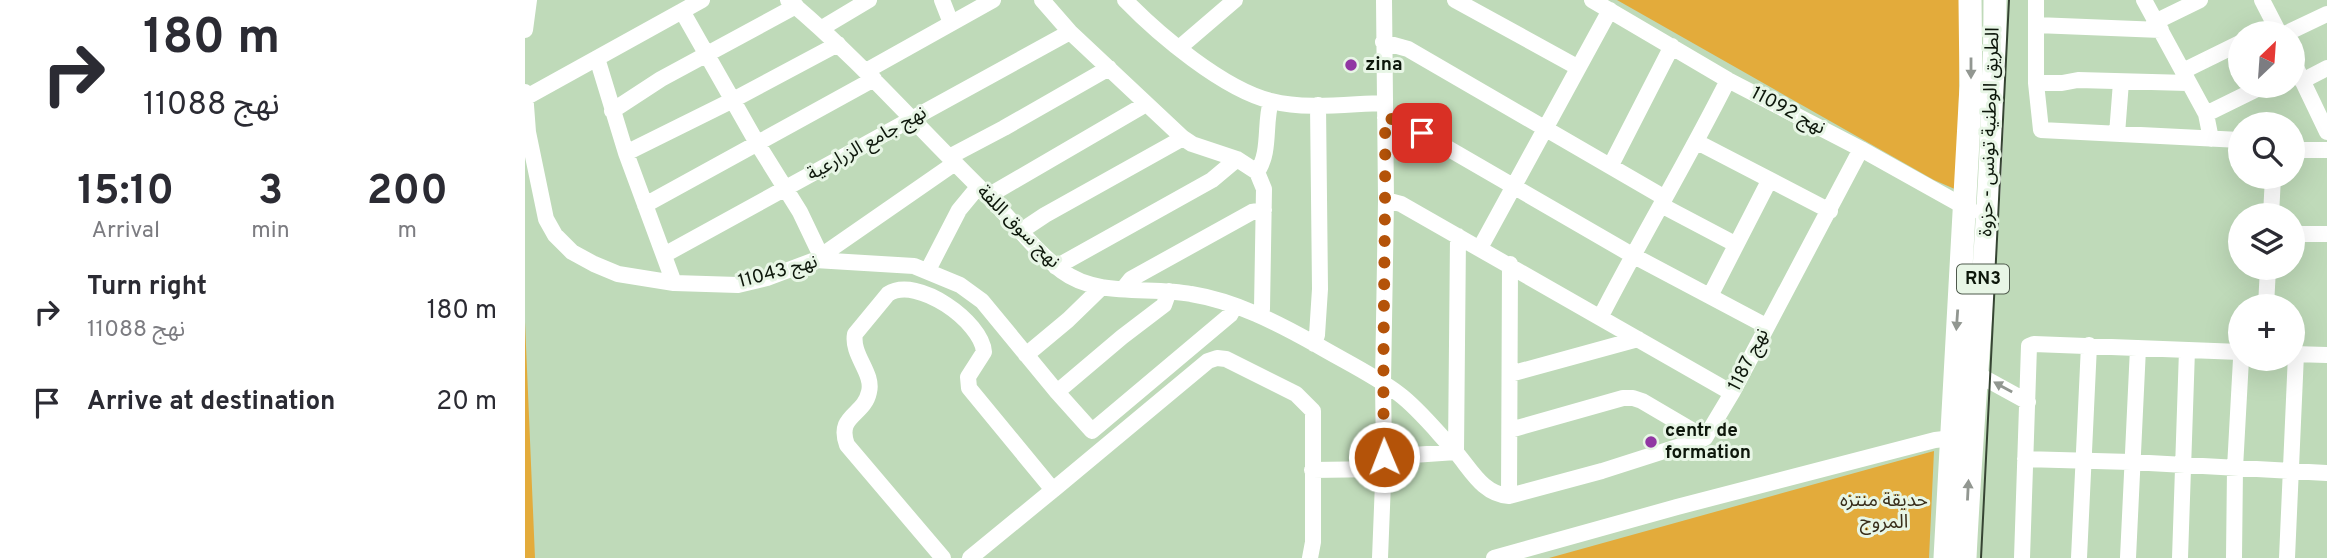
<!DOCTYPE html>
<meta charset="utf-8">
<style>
body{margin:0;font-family:Overpass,"Noto Sans Arabic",sans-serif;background:#f2f2f3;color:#2b2b33;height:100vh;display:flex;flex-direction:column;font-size:26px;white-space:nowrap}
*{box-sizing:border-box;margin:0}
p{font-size:23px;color:#7c7c81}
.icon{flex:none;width:38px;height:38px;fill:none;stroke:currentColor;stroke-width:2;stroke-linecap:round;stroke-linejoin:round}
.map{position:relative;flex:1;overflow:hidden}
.details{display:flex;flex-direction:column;background:#fff;width:525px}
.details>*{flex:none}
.hud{background:#fff;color:#2b2b33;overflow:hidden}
.needle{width:46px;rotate:25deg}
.controls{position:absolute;left:1703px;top:21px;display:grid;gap:14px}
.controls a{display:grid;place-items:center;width:77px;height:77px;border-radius:50%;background:#fff;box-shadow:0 7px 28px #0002;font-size:35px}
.pin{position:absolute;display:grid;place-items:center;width:60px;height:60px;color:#fff;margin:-30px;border-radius:14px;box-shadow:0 4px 10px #0006}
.me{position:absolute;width:77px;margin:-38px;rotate:359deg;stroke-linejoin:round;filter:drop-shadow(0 0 5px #0008)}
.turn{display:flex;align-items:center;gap:24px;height:147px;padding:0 28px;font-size:32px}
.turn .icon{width:91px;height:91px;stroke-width:2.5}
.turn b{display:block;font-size:49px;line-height:60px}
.eta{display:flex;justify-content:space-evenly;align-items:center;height:119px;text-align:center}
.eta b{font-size:42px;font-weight:700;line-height:49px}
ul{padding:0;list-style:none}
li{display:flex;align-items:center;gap:21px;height:91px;padding:0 28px}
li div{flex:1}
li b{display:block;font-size:26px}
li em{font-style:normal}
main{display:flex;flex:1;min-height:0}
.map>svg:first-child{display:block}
</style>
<main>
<section class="details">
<div class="hud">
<div class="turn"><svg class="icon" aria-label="right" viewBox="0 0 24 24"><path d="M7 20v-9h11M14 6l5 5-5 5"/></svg><div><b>180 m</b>نهج 11088</div></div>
</div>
<div class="eta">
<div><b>15:10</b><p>Arrival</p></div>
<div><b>3</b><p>min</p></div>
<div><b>200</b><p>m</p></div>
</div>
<ul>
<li><svg class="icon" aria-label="right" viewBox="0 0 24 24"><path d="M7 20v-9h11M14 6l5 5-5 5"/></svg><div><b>Turn right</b><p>نهج 11088</p></div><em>180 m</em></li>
<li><svg class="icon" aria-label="arrive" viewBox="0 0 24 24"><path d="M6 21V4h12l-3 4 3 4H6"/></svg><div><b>Arrive at destination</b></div><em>20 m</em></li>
</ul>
</section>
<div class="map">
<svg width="1802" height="558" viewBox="0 0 1802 558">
<rect width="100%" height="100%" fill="#bfdab9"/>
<path fill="#e3ab3b" d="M1092,0H1436L1432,190L1409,180Z
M0,322L10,558H0Z
M1409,451L1404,558H1024Z"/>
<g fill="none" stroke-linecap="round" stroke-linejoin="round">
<path stroke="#fff" stroke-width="16" d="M263,0C335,60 396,131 463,196C488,221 509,250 537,271C573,298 624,286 666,294C710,301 753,323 792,345C819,361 849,375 874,394C894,409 912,432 929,450C946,469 957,494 984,496L1077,471L1180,438L1207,393L1336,149
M417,0L426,23
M517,0L545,32L658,138L667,144L712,159L732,172
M600,0C634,35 698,89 746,101C782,110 822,104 859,103
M930,0L1052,67
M1067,0L1203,80L1336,149L1447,211
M1511,0V83L1516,130L1715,140
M1619,0L1681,114L1686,139
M1737,0L1754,33
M157,11L232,143L275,212L296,256
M1632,21L1675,0
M1511,25L1636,30
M297,28L344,0
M0,30L4,0
M1762,33L1802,14
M858,42L883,49L1140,198
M654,48L710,0
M72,58L101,153L149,283
M1768,61L1802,132
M341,71L468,0
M1658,71L1715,43
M1777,81L1802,68
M1511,83H1537L1553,80L1663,83
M0,92L3,132L21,219L30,235L47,252L69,264L93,274L149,283L213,285L242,278L290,260L389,266L435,285L457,301L532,392L567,431L705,315L710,306
M0,98L177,0
M87,111L136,79L271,6
M1681,114L1738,86
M860,118L874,120L1107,255L1241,326
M1592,134L1596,82
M1172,142L1305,211
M1768,150H1802
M101,153L208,100L313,44
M424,157L479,128L584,68
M1086,165L1147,46
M463,196L621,104
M861,200L876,204L1207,393
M120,205L349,79
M1136,205L1210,244
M1746,215L1748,177
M496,231L520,215L658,138
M1768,234H1802
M955,248L1085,10
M139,255L545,32
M290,260L430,163
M531,267L687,180L712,159
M403,270L434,210L453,187
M598,289L606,279L727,212L739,210
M1185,296L1244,181
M1741,306L1743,268
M734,315L737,309L739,189L732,172C746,152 739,124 746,101
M1076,316C1117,236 1163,160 1203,80
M789,344L792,335L795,289L793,105
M1768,354L1802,355
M501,355L543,320L577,287
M985,374L1113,339
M1452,374L1503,402
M532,392L597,337L639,305L644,291
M985,430L1098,398H1108L1117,401L1180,438
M859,457L931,452L933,236
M1500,459L1606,462L1802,473
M787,470L858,469
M984,496L985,264
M418,558L322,445C311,415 339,416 344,392C349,373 326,355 330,334L363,294C392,275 457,322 459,352L443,377L444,388L528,490L683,361L692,358L701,359L771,394L788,411V542L785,558
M445,558L528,490
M855,558L859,457L858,383L861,200L859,0
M969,558L1152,507L1410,440L1437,437
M1497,558L1504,346L1509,344L1715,352
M1554,558L1564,345
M1603,558L1613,348
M1655,558L1662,350
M1709,558L1710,468L1716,359
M1762,558L1771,354"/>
<path stroke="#fff" stroke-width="23" d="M1420,558L1446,86L1445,0
M1440,558C1449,372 1470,186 1470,0"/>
<path stroke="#364433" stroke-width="2" d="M1456,558L1484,0"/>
</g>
<defs><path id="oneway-solid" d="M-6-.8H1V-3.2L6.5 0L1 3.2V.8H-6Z" transform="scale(1.75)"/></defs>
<g fill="#929791">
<use href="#oneway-solid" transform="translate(1446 68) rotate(90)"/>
<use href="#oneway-solid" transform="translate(1432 320) rotate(94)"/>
<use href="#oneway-solid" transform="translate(1478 387) rotate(-151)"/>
<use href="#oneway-solid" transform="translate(1443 490) rotate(-87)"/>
</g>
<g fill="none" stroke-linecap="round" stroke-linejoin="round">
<path stroke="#b45309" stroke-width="12" stroke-dasharray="0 21.6" d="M859,457C857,344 861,231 860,118L874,120L897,133"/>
</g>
<g fill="#9137a3" stroke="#e8f6e6" stroke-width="2.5">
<circle cx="826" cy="65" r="7"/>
<circle cx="1126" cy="442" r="7"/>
</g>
<g text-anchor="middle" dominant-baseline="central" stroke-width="6" stroke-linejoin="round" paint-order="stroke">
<rect fill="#e8f6e6" stroke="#4f5a4d" stroke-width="2" x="1432" y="264.5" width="52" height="29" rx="5"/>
<g font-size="18" font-weight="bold" fill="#0d170b">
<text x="1458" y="279">RN3</text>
</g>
<g font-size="19" font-weight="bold" fill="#0d170b" stroke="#e8f6e6" text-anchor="start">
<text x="840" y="65">zina</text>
<text x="1140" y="431">centr de<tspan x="1140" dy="22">formation</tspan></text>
</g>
<g font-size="19" fill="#0d170b" stroke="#e8f6e6">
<text transform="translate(1263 111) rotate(28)">نهج 11092</text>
<text transform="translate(1465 132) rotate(-88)">الطريق الوطنية تونس - حزوة</text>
<text transform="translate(342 144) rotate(-29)">نهج جامع الزرارعية</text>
<text transform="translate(493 227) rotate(45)">نهج سوق اللفة</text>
<text transform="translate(253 272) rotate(-15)">نهج 11043</text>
<text transform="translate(1224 360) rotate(-63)">نهج 1187</text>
</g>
<g font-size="19" fill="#392e1b" stroke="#e8f6e6">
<text x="1359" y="501">حديقة منتزه<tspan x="1359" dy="22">المروج</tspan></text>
</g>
</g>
</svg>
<div class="controls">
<a><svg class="needle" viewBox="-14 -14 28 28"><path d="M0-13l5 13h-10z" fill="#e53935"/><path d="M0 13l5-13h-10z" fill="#7c7c81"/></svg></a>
<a><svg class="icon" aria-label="search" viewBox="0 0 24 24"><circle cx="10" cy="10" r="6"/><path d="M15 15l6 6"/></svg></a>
<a><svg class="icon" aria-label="layers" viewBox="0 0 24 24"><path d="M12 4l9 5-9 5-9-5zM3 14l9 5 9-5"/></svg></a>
<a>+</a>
</div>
<div class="pin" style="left:897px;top:133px;background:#d93025"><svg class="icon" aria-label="arrive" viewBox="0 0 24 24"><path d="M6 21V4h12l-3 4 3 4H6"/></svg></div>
<svg class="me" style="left:859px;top:457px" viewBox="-20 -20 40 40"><circle r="17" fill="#b45309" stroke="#fff" stroke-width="3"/><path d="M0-11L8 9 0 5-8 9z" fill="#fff"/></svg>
</div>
</main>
